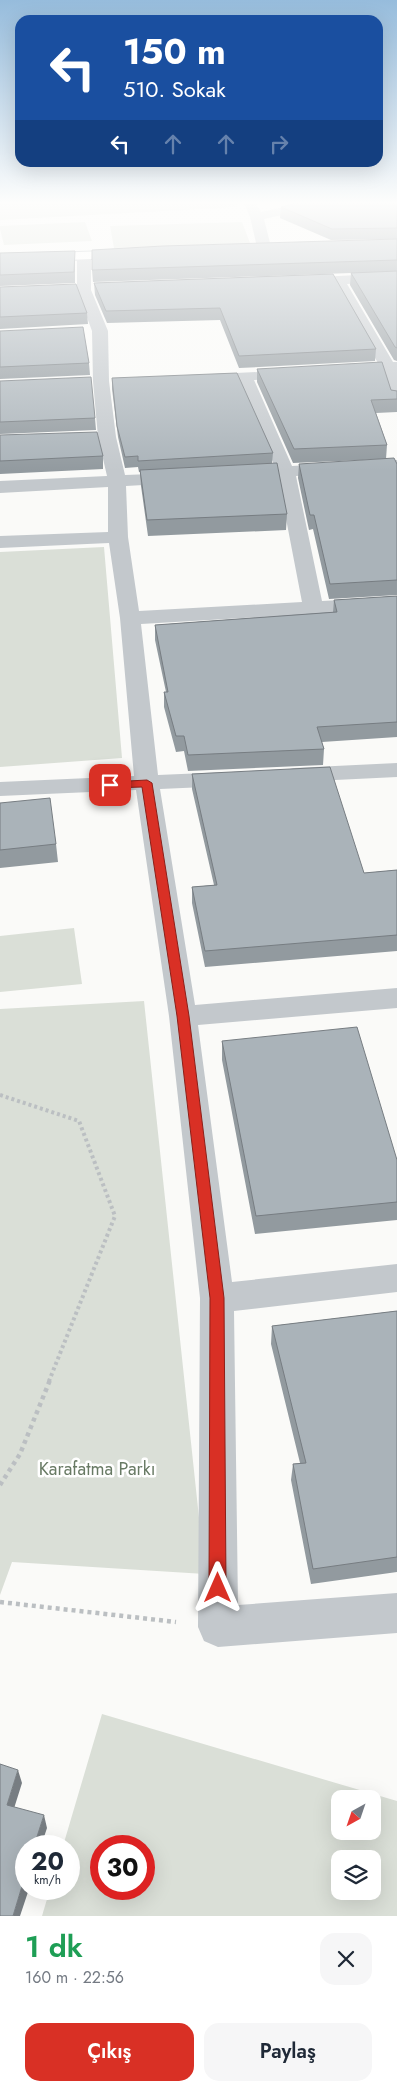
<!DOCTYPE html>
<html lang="tr">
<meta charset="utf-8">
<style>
body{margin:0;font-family:Jost,sans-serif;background:#f6f6f7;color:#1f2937;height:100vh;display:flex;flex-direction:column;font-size:19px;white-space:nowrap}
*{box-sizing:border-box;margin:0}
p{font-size:16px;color:#747a83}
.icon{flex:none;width:28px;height:28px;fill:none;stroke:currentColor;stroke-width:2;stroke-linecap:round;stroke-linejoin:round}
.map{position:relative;height:1916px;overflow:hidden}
.drawer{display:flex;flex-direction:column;background:#fff;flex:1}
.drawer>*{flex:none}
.hud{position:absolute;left:15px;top:15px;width:368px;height:152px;border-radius:15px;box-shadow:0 5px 20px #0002;background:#1a4fa0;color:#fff;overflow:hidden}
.needle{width:32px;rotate:220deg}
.controls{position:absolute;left:331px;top:1790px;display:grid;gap:10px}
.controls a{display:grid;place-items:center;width:50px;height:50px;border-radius:10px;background:#fff;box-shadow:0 5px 20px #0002;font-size:25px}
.speed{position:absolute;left:15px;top:1835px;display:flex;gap:10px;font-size:25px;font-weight:700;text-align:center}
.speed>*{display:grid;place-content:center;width:65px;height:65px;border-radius:50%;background:#fff;box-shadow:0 5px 20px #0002;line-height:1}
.speed small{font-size:12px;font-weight:400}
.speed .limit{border:8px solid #d22;background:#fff;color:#111}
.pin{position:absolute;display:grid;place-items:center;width:42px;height:42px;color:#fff;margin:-21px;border-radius:10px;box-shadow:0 2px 8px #0006}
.me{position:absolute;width:55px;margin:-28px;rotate:0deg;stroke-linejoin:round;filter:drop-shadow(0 0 4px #0008)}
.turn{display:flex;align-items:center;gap:18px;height:105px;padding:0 25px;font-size:22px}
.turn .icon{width:65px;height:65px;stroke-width:2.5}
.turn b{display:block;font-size:35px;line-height:42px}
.lanes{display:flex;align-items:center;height:48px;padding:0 25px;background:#0003;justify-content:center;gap:25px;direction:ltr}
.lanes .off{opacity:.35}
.round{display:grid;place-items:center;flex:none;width:52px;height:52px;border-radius:15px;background:#f6f6f7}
.summary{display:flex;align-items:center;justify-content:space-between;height:85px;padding:0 25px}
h1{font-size:30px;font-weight:600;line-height:38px;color:#1e9e55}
.button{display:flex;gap:10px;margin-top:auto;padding:10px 25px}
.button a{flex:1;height:58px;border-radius:15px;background:#d93025;color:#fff;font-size:20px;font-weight:600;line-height:58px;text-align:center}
.button a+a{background:#f6f6f7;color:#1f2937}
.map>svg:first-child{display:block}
</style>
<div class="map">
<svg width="397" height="1916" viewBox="0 0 397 1916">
<rect width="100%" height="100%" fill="#fafaf8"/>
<path fill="#dadfd7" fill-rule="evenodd" d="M0,203H236L238,207L0,220Z
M85,222L92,241L4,245L0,229V226Z
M242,222L250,243L114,248L110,226Z
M104,547L122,758L0,767V552Z
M74,928L82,984L0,992V936Z
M144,1001L205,1574L12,1562L0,1595V1009Z
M102,1714L397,1801V1916H42L50,1889H69V1846H63ZM340,1799H372V1831H340ZM144,1846V1889H101V1846ZM340,1859H372V1891H340Z"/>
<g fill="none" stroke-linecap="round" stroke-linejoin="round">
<g stroke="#b3babf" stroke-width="2">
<path id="secondary" d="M131,250L138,254L136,257L0,263V255Z"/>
</g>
<path stroke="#bbbfc2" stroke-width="4" stroke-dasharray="3 3" stroke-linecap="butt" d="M0,1095L79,1121L115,1216L49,1381"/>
<path stroke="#bbbfc2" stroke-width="4.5" stroke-dasharray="4 4" stroke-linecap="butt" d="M0,1485L20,1454L50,1380
M0,1602L176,1622"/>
<path fill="#c3c8cc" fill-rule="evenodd" d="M244,203H256L261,212L301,203H325L324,206L264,219L271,247L264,251L257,247L250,217Z
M84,252L91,256V290L108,331L109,381L116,437L125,475L178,473L184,474L187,478L184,482L178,483L126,486L128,537L139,611L302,602L278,477L235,478L232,474L235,470L275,467L238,381L201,383L195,381L193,378L195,375L299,370L301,373L299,376L293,378L254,380L292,466L397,460V470L296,476L322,601L397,597V609L141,624L158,775L228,772L236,774L240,779L236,784L228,786L160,789L195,1005L397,988V1008L198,1025L232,1282L397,1264V1292L234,1311L238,1605L397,1593V1633L218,1647L204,1641L198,1627L200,1298L169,1016L136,790L0,796V782L134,776L120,618L109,543L0,548V536L108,532V487L0,493V481L107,476L98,437L93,381L92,331L77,290V256Z
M397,273V281L347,284L393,362H397V403L391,402L389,398L382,373L346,375L338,370L346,365L378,363L333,285L299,286L292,282L299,278Z
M397,763V777L294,782L286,780L282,775L286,770L294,768Z"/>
<use href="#secondary" fill="#fff" fill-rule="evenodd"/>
</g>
<path fill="#929a9f" d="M397,203V239L331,240L280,218L281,207Z
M397,239V361L394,360L350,285L351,273L93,282L92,270Z
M0,253L75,262V283L0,286Z
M333,274L376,349L375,361L239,368L220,320L107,323L95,295L94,283Z
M0,287L87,313L88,324L0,329Z
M0,331L89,363L90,375L0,379Z
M257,369L397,391V412L376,413L387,445L386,459L293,463L257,382Z
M112,378L273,453L272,463L287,514L286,530L148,536L141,486L140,472H139L138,467L125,468L118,437L112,389Z
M0,381L95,418L96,430L0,434Z
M0,435L103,456V469L0,474Z
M299,464H397V595L329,599L313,529L309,530L298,478Z
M397,596V737L322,742L324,749L323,765L188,771L184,751L176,752L164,707V692H166L155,640V625L333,612L334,600Z
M192,774L364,873L397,870V951L205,967L192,903V887L214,885L192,789Z
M0,803L56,844L58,862L0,868Z
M222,1041L397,1160V1220L255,1234L222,1060Z
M397,1311V1572L311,1584L291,1480L293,1464L300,1463L271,1344L272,1326Z"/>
<path fill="#777d82" d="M18,1770L22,1783L11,1818L7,1805Z
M44,1815L47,1828L41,1846H34Z
M26,1873V1889H29L20,1916H13Z"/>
<path fill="#aab3b9" stroke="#777d82" d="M296,203H397V228L332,229L281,207Z
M397,239V260L92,270V250L163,246Z
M75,251L74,272L0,275V253Z
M397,271V348L395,347L351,273Z
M333,274L376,349L239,356L220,308L106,311L94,283Z
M76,284L87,313L0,317V287Z
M83,327L89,363L0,367V331Z
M382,362L391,390L397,391V399L371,400L387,445L294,449L257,369Z
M237,373L273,453L138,461V456L125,457L117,426L112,378Z
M91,377L95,418L0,422V381Z
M97,432L103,456L0,461V435Z
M394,458L397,464V580L330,584L314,515H310L299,464Z
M277,463L287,514L147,520L140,470Z
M397,596V722L317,727L324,749L188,755L184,736H176L164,692H168L155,625L337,612L334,600Z
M330,767L364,873L397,870V935L205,951L192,887L217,885L192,774Z
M50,798L56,844L0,850V803Z
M357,1027L397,1160V1202L256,1216L222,1041Z
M397,1311V1557L313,1569L293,1464L306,1463L272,1326Z
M0,1764L18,1770L7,1805L44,1815L34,1846H26V1873L13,1916H0Z"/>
<linearGradient id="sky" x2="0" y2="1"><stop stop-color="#96bcdc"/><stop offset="0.43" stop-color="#fdfdfc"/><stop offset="1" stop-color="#fdfdfc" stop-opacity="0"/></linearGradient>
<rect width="397" height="471" fill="url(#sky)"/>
<path fill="#d93025" stroke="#8d1f18" d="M147,780L152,783L189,1016L224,1298L226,1588L223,1594L218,1597L212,1594L209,1588L210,1298L177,1016L142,787L110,788L105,785L110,782Z"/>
<g text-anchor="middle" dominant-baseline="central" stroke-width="5" stroke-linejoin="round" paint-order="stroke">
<g font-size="18" fill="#687a64" stroke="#fff">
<text x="97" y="1469">Karafatma Parkı</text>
</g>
</g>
</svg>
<div class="controls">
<a><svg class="needle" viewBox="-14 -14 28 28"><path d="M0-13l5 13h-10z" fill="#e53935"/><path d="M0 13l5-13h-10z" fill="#747a83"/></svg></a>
<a><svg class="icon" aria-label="layers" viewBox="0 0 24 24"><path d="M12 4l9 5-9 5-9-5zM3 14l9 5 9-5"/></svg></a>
</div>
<div class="speed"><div>20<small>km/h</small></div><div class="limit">30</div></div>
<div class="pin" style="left:110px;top:785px;background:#d93025"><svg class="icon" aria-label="arrive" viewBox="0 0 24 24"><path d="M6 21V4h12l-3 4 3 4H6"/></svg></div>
<svg class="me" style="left:218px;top:1588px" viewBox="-20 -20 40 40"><path d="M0-17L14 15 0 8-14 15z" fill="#d93025" stroke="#fff" stroke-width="4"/></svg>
<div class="hud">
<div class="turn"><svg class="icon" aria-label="left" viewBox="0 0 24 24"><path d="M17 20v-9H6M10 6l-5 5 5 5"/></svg><div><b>150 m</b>510. Sokak</div></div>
<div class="lanes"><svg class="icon" aria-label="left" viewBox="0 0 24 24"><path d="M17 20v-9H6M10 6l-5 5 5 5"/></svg><svg class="icon off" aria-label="ahead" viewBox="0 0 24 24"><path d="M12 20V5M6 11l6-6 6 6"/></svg><svg class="icon off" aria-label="ahead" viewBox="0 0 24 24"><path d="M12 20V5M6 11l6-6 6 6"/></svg><svg class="icon off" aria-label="right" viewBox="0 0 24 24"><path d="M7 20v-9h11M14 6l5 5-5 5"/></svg></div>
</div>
</div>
<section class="drawer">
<div class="summary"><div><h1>1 dk</h1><p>160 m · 22:56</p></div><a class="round"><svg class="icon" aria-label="close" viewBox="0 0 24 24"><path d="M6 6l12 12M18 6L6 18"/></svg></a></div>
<div class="button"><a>Çıkış</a><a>Paylaş</a></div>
</section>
